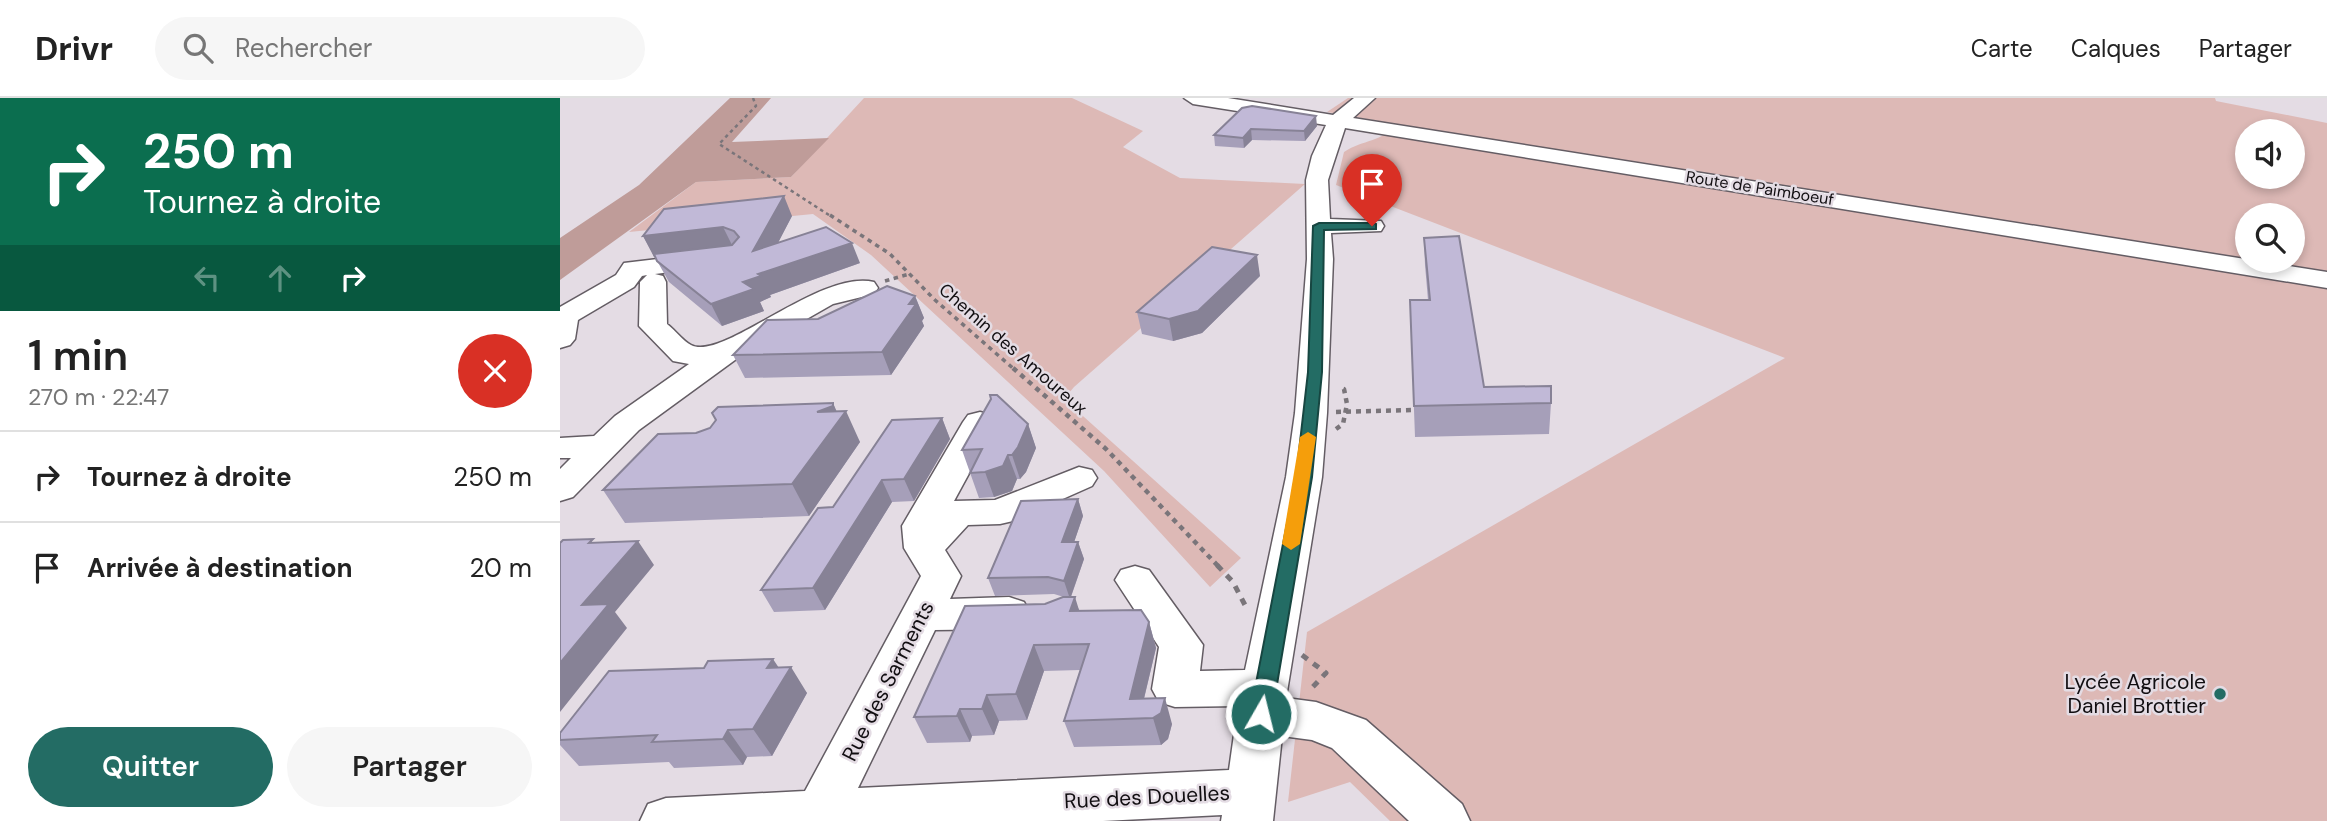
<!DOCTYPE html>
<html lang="fr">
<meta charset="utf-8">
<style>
body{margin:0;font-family:"DM Sans",sans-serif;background:#f6f6f6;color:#222;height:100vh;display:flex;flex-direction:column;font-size:26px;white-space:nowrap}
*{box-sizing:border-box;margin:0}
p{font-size:23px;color:#767676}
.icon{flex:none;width:38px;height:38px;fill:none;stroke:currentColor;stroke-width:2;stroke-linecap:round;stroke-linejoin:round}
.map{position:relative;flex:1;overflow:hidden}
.details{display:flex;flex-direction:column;background:#fff;width:560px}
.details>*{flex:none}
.top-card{background:#0b6e4f;color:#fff;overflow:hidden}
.tools{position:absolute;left:1675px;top:21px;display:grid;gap:14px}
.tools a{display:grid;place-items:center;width:70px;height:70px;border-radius:50%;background:#fff;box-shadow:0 4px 10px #0003;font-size:35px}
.pin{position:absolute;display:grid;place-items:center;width:60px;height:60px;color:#fff;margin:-72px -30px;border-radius:50% 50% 50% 0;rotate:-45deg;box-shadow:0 0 7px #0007}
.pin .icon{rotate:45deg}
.me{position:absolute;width:77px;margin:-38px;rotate:8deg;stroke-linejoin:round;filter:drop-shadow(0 0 5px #0008)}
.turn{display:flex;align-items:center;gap:24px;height:147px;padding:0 28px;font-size:32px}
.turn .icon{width:91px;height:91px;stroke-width:2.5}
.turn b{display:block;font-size:49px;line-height:60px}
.lanes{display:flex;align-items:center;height:66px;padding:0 28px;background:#0003;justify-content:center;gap:35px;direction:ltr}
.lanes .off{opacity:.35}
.round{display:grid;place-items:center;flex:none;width:74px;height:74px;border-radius:37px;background:#f6f6f6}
.summary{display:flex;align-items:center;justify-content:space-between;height:119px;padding:0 28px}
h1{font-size:42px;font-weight:600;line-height:52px}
.primary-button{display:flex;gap:14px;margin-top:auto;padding:14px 28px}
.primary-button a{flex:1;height:80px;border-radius:42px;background:#236c64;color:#fff;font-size:28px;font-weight:600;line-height:80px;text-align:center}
.primary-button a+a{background:#f6f6f6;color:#222}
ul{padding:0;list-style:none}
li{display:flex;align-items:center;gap:21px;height:91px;padding:0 28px;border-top:2px solid #e0e0e0}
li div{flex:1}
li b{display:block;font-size:26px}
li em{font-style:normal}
header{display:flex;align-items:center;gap:42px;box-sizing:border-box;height:98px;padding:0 35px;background:#fff;border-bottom:2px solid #e0e0e0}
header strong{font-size:33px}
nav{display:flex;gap:38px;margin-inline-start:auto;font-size:24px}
.search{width:490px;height:63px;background:#f6f6f6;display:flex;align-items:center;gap:18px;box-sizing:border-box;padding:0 24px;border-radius:38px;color:#767676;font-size:26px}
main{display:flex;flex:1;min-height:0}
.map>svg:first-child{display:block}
</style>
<header>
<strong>Drivr</strong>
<div class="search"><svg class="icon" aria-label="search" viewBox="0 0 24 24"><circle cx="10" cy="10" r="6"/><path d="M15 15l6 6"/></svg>Rechercher</div>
<nav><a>Carte</a><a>Calques</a><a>Partager</a></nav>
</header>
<main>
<section class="details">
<div class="top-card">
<div class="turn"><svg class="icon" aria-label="right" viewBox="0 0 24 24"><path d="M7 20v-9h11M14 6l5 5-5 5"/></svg><div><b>250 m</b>Tournez à droite</div></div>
<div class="lanes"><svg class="icon off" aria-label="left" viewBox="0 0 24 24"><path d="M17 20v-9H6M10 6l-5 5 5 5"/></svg><svg class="icon off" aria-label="ahead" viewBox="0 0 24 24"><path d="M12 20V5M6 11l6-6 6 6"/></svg><svg class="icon" aria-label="right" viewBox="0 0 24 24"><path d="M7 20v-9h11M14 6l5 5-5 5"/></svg></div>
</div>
<div class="summary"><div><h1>1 min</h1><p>270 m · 22:47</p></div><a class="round" style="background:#d93025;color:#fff"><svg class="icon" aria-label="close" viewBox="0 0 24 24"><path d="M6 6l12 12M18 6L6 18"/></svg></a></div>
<ul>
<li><svg class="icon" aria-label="right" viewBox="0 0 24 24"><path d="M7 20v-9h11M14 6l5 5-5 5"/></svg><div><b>Tournez à droite</b></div><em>250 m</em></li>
<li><svg class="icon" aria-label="arrive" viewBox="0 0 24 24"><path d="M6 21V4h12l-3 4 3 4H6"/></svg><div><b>Arrivée à destination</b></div><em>20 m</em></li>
</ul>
<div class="primary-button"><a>Quitter</a><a>Partager</a></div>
</section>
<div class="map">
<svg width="1767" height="723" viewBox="0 0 1767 723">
<rect width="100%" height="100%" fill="#e4dce4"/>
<path fill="#ddb9b6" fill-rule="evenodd" d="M304,0H512L583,33L563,49L620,80L745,86L514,289L504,301L681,460L650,489L544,373L311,157L253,116L69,134L136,84L231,79Z
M788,0H1655L1656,3L1767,25V723H830L790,684L728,704L747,534L1225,260L776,87L784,54C804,41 821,45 836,26L767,14ZM1687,33H1732V79H1687ZM1687,117H1732V163H1687Z"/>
<path fill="#bf9c99" d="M170,0H211L172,44L269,40L231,79L136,84L0,182V140L79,87Z"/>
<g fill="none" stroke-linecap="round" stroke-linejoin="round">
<g stroke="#645d64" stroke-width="3">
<path id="minor" d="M624,0H668L773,17L794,0H815L793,20L1767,174V190L785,30L768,82L770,121L821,123L824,128L821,133L771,135L773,161L767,315L762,379L726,600L756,604L806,622L902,706L910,723H849L772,650L752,642L722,638L713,723H661L662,717L543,723H80L88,706L106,700L245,693L361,478L344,450L342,428L403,324L408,317L420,314L432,317L437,324L394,403L435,402L519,369L532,372L537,380L532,388L453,423L440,426L408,427L385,452L401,478L390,501L449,499L464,504L470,515L464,526L449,531L375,532L298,690L669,672L678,608L615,609L599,604L592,591L599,549L555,482L561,472L575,468L589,472L643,547L640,573L685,572L726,379L735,315L747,161L746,82L752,58L766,27L633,6Z
M148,155L157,158L161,163L157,168L95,176L103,178L106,184L107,226C115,232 123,243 131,247C163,264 259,171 314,184L318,190L314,196L273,206L175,262L79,332L13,399L0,403V371L11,360H0V340L34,338L55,318L129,266L113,263L79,228L80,184L87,177L82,178L74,189L18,222L15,241L10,247L0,250V209L56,177L64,165Z"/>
</g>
<path stroke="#7a757a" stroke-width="2.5" stroke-dasharray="3.5 3.5" stroke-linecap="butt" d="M193,0L196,8L159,46L272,119"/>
<path stroke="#7a757a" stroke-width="3.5" stroke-dasharray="4.5 4.5" stroke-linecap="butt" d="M270,117L330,156L375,202L455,272
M325,183L349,176"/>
<path stroke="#7a757a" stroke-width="4.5" stroke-dasharray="5 5" stroke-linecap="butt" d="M453,270L546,351L659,469
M776,314L854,312
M776,331L783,326L787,306L784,291L779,289"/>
<path stroke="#7a757a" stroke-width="5" stroke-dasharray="7 7" stroke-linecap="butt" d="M657,467L673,484L686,509
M742,557L766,575L749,593"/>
<use href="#minor" fill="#fff" fill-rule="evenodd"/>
</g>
<path fill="#a69fb9" d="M682,10L757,28L745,43L692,42L684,50L655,48L654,37Z
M232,118L218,144L300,165L210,197L211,199L200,204L204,213L162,228L109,184L83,138Z
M864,140L924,289L991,305L989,336L855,339L850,202H868L865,167Z
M700,178L642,235L613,243L582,236L577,214Z
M355,198L364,220L362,223L364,228L331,277L185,280L173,257L258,221Z
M273,305L276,313L300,344L249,418L65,425L43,392L136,335Z
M382,320L390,341L354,403L332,404L265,512L214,514L201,492L273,409Z
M468,326L476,350L466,374L460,381H457L452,393L434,399L419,400L402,352Z
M518,401L523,418L514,444H518L524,461L511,499L520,513L589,524L596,550L584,601L612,626L608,641L601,647L514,649L504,623L520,572L484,573L467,622L439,623L434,637L412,638L410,644L367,645L354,619L485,506L504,499L494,496L435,498L428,480Z
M218,569L247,595L212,658L187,659L183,667L114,670L109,664L19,668L0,647V635Z"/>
<path fill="#878296" d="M756,18L757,28L745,43L744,33Z
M691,31L692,42L684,50L683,40Z
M224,98L232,118L203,174L193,153Z
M163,129L173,149L94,159L83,138Z
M292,145L300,165L210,197L211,199L200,204L204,213L162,228L151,206L183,184L198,176Z
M697,157L700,178L642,235L613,243L609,221Z
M355,198L364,220L362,223L364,228L331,277L322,254L349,206Z
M273,305L280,321L286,313L300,344L249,418L232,386L257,314Z
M382,320L390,341L354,403L344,381Z
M468,326L476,350L466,374L460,381L452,357Z
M448,357L457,381L452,393L434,399L425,374Z
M322,382L332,404L265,512L253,490Z
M518,401L523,418L508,462L502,444Z
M78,443L94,467L55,514L67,530L0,614V565L22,507Z
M518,444L524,461L510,501L504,483Z
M515,499L523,525L510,513Z
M589,524L596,550L579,621L570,601Z
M474,547L484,573L467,622L456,596Z
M213,561L225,579L231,569L247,595L212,658L193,631L207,570Z
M427,597L439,623L434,637L422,611Z
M605,600L612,626L608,641L601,647L593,620Z
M400,611L412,638L410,644L397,618Z
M168,632L187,659L183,667L163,641Z"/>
<path fill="#c1b9d7" stroke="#878296" stroke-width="2" d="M692,8L756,18L744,33L691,31L683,40L654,37L682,10Z
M224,98L193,153L266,129L292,145L198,176L201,178L183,184L194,191L151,206L97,163L94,156L172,147L179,139L174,133L163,129L83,138L104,111Z
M899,138L924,289L991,288V305L854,308L850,202H870L864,140Z
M652,149L697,157L638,213L609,221L577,214Z
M327,188L355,198L349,206H356L322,254L173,257L207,222L258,221Z
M430,297H437L468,326L458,349L452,357H448L443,368L425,374L410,375L422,351L402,352L431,301Z
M273,305V308L257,314L286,313L232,386L43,392L98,336L136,335L150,330L156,322L152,315L158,309Z
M382,320L344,381L322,382L253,490L201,492L258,410L273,409L332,322Z
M518,401L502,444H518L504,483L488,479L428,480L461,403Z
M33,441L29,445L78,443L22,507L49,506L0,565V445L3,442Z
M503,499H515L510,513L581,512L589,524L570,601L605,600L601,615L593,620L504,623L529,546L474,547L456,596L427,597L422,611H400L397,618L354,619L405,508L485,506Z
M213,561L207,570L231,569L193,631L168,632L163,641L92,644L97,637L0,642V635L49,573L144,570L148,563Z"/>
<path fill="#236c64" stroke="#174641" stroke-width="2" d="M812,125L816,126V131L764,132L762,274L752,379L712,616L709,622L701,625L694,622L690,616L736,379L748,274L753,128L759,125Z"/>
<path fill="#f59e0b" d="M748,334L756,339L740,446L731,452L722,446L740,339Z"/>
<circle fill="#236c64" stroke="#e4dce4" stroke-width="2.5" cx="1660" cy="596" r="7"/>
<g text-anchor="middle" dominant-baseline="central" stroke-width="5" stroke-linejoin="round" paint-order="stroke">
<g font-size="16" fill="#110e11" stroke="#e4dce4">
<text transform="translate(1200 90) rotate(9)">Route de Paimboeuf</text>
</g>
<g font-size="18" fill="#110e11" stroke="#e4dce4">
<text transform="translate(453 251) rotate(41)">Chemin des Amoureux</text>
</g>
<g font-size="21" fill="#110e11" stroke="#e4dce4">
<text transform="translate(328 583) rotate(-63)">Rue des Sarments</text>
<text transform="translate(587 699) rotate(-3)">Rue des Douelles</text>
</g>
<g font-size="21" fill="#110e11" stroke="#e4dce4" text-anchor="end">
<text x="1646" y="584">Lycée Agricole<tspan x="1646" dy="24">Daniel Brottier</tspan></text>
</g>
</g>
</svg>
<div class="tools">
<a><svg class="icon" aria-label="sound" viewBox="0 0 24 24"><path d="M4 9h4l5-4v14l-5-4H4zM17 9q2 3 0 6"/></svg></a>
<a><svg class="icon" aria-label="search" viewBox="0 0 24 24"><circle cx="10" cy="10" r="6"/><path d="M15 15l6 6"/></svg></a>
</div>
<div class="pin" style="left:812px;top:128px;background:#d93025"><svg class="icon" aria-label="arrive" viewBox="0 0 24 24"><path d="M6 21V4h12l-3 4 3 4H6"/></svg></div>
<svg class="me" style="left:701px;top:616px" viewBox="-20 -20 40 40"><circle r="17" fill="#236c64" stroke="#fff" stroke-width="3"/><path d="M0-11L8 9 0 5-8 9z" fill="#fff"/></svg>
</div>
</main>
